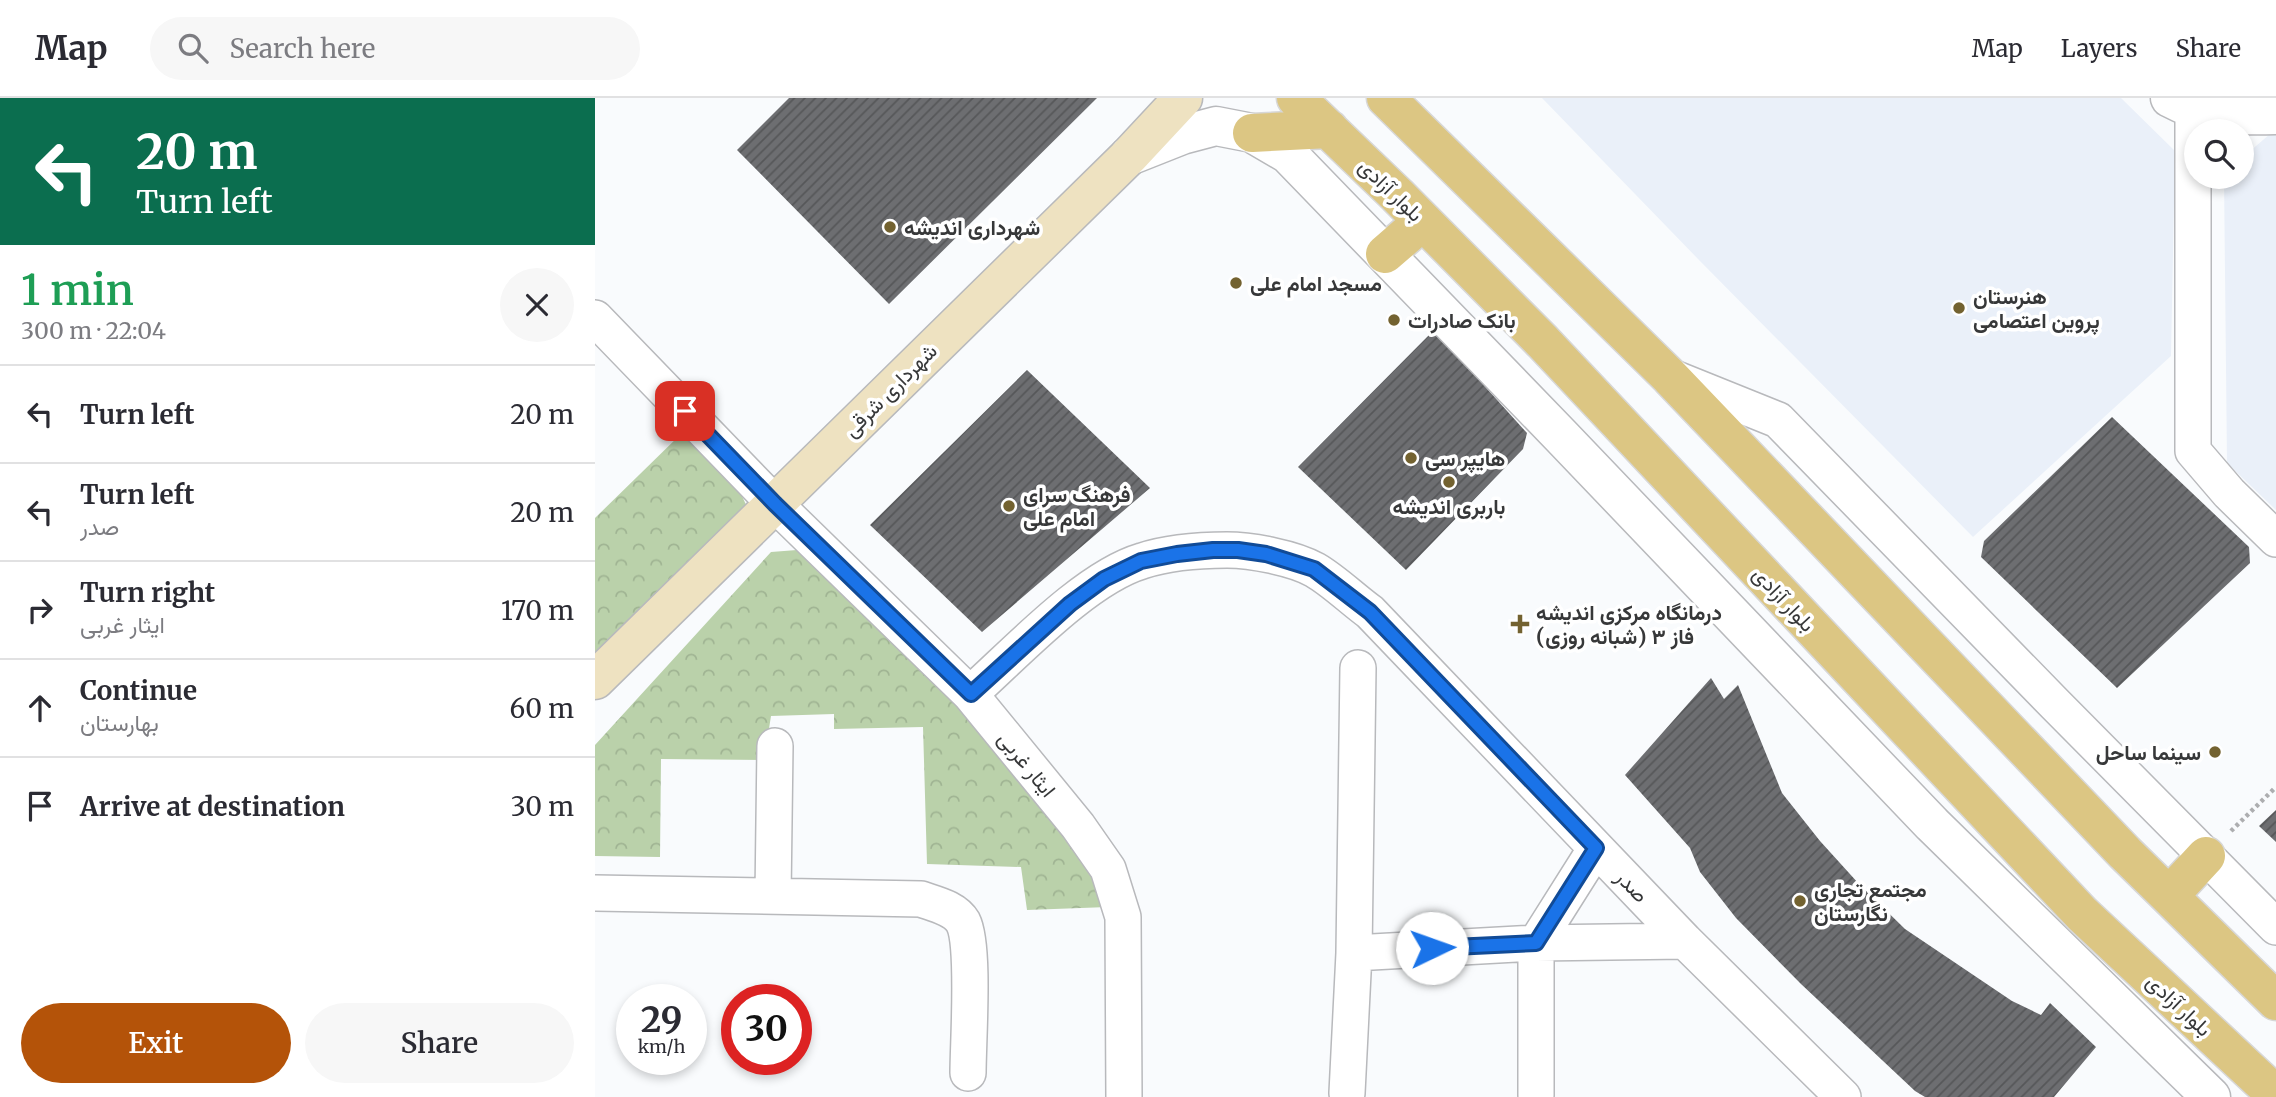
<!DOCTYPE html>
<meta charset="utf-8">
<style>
body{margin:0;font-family:Merriweather,Vazirmatn,serif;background:#f7f7f7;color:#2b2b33;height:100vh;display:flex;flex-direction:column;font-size:26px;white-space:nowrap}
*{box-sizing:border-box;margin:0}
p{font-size:23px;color:#7c7c81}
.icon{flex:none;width:38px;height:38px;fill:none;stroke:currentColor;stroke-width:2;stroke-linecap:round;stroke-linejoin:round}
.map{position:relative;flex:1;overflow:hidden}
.drawer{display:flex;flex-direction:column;background:#fff;width:595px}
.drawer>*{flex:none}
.top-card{background:#0b6e4f;color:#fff;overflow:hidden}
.tools{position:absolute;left:1589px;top:21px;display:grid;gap:14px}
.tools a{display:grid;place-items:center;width:70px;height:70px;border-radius:50%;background:#fff;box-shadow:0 4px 10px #0003;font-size:35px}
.speed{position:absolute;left:21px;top:886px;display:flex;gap:14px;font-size:35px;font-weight:700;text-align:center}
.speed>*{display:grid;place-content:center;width:91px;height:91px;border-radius:50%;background:#fff;box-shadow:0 4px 10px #0003;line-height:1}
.speed small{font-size:18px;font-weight:400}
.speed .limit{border:10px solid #d22;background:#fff;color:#111}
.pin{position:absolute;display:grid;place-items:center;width:60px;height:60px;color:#fff;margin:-30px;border-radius:14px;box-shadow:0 4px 10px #0006}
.me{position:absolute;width:77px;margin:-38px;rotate:87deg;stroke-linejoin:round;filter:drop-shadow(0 0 5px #0008)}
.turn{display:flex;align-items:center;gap:24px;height:147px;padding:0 21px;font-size:32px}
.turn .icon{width:91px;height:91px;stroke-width:2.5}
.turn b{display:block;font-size:49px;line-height:60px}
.round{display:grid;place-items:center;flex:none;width:74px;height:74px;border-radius:37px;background:#f7f7f7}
.headline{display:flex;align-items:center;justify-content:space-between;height:119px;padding:0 21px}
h1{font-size:42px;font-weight:600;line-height:52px;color:#1e9e55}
.action{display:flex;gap:14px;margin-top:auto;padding:14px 21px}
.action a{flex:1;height:80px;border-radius:42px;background:#b45309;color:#fff;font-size:28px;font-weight:600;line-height:80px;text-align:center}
.action a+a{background:#f7f7f7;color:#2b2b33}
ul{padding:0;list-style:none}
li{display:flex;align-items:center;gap:21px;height:98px;padding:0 21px;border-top:2px solid #e1e1e2}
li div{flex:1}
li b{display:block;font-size:26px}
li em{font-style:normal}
header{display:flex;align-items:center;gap:42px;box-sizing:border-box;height:98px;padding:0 35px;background:#fff;border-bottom:2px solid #e1e1e2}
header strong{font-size:33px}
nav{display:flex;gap:38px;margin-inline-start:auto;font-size:24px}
.search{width:490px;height:63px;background:#f7f7f7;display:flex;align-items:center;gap:18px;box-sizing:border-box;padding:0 24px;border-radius:38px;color:#7c7c81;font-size:26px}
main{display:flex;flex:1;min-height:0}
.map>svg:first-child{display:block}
</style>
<header>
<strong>Map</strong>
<div class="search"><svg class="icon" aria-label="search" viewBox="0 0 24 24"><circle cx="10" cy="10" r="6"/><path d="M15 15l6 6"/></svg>Search here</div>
<nav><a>Map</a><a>Layers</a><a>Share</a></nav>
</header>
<main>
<section class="drawer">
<div class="top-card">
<div class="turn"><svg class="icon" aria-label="left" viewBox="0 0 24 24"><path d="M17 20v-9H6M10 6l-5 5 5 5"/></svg><div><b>20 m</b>Turn left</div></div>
</div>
<div class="headline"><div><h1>1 min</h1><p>300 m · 22:04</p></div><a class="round"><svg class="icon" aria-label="close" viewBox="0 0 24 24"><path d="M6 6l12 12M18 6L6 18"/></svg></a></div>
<ul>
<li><svg class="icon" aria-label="left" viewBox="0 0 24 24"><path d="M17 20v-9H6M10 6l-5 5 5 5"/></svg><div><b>Turn left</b></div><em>20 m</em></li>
<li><svg class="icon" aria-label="left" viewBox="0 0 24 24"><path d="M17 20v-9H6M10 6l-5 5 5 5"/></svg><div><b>Turn left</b><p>صدر</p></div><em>20 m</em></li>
<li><svg class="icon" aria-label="right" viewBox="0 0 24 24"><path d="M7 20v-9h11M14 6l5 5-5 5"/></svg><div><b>Turn right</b><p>ایثار غربی</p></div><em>170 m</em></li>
<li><svg class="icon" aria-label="ahead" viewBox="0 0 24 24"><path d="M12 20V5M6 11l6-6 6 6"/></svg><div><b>Continue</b><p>بهارستان</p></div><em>60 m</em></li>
<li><svg class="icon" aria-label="arrive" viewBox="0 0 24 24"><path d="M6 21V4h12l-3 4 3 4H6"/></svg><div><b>Arrive at destination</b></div><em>30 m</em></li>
</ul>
<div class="action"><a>Exit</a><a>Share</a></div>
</section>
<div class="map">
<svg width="1681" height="999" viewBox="0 0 1681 999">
<defs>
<pattern id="forest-crowns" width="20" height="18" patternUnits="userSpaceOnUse" patternTransform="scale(1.75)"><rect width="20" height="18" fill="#bad1aa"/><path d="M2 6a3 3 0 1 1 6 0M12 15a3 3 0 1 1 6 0" fill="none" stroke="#a0b493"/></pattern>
<pattern id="building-hatch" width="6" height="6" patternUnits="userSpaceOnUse" patternTransform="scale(1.75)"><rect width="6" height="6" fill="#6d6e71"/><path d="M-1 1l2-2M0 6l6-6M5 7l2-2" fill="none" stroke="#565759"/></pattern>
</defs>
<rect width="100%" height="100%" fill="#f9fbfd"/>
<path fill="#eaf0f9" d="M947,0H1526L1580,53L1576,258L1378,439L1104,162Z
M1675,36H1681V412L1632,365L1629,79H1647V60Z"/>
<path fill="url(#forest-crowns)" d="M88,334L140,383L153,411L0,561V420Z
M202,452L362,606L477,738L513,809L432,812L426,769L332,766L328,629L239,631V616L176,618L169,662L66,661L65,759L0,758V647L176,454Z"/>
<path fill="url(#building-hatch)" d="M194,0H502L294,206L142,52Z
M839,232L932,335L928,351L811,472L703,369Z
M432,272L555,390L387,534L275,427Z
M1517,319L1654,449L1655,465L1522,590L1386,459L1389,443Z
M1116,580L1129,601L1143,587L1187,695L1225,743L1264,786L1310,831L1417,903L1446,917L1455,905L1501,949L1459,999H1330L1320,993L1206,886L1141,820L1105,774L1095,750L1030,677Z
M1681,712V744L1664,728Z"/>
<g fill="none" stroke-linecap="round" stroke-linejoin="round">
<g stroke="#b8b9bc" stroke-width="38">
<path id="minor" d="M1598,8V353L1634,395L1681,441
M0,220L180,406L375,596L483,728L513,771L528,819L529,999
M1076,279L1183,322L1460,606L1681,829
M375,596C421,555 490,480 547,463C574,454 604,452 632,452C656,452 699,460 720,472C739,483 757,501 775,514L1090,843L1248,999
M0,795L326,801C340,806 360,810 368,824C380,847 373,944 373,975
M178,798L180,648
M759,855L941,845L1090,843
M752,995L759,855L763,570
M941,997V845L1001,750"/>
</g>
<g stroke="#b8b9bc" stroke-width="41">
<path id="tertiary" d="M1575,0C1607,18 1645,18 1681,17
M534,58L587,37L621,28L657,35L693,56L966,338L1337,726L1616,999"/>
</g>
<g stroke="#b8b9bc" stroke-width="41">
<path id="secondary" d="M0,582L534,58L588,0"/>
</g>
<g stroke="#d7d7d7" stroke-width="41">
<path id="primary" d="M701,0L802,97L948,244L1487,816L1681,997
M791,0L1075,279L1530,755L1681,903
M657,35L734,31
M790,156L828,123
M1574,798L1611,758"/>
</g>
<path stroke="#adaeb0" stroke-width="4.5" stroke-dasharray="3.5 3.5" stroke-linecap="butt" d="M1636,733L1681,689"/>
<use href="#minor" stroke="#fff" stroke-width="35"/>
<use href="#tertiary" stroke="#fff" stroke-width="38"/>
<use href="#secondary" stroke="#eee2c1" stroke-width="38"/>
<use href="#primary" stroke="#dcc683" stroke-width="38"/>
</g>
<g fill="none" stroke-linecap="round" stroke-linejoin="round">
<g stroke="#114b97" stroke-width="18">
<path id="route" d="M90,313L180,406L376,596L475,506L509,481L546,463L582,456L618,452H643L671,456L719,471L775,514L1001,750L941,845L837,850"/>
</g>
<use href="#route" stroke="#1a73e8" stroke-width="12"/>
</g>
<g fill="#736230" stroke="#fff" stroke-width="2.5">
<circle cx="295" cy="129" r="7"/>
<circle cx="641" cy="185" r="7"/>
<circle cx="1364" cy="210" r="7"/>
<circle cx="799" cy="222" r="7"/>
<circle cx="816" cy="360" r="7"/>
<circle cx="854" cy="384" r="7"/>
<circle cx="414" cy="408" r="7"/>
<path d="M921.5 515.5h7v7h7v7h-7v7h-7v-7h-7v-7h7z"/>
<circle cx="1620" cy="654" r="7"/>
<circle cx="1205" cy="803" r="7"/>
</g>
<g text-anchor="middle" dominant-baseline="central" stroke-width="7" stroke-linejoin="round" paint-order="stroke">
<g font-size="21" fill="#373839" stroke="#fff">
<text transform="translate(796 92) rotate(44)">بلوار آزادی</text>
<text transform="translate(295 292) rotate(-45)">شهرداری شرقی</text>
<text transform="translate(1189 501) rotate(47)">بلوار آزادی</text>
<text transform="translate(432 666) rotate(51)">ایثار غربی</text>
<text transform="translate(1037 788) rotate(46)">صدر</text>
<text transform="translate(1584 907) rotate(43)">بلوار آزادی</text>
</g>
<g font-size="21" font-weight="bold" fill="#373839" stroke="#fff" text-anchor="start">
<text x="309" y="129">شهرداری اندیشه</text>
<text x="655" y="185">مسجد امام علی</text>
<text x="1378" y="198">هنرستان<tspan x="1378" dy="24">پروین اعتصامی</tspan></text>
<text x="813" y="222">بانک صادرات</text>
<text x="830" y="360">هایپر سی</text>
<text x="428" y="396">فرهنگ سرای<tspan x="428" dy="24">امام علی</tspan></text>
<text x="854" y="408" text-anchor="middle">باربری اندیشه</text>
<text x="941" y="514">درمانگاه مرکزی اندیشه<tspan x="941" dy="24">فاز ۳ (شبانه روزی)</tspan></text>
<text x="1606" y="654" text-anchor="end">سینما ساحل</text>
<text x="1219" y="791">مجتمع تجاری<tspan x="1219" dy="24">نگارستان</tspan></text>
</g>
</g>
</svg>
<div class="tools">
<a><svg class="icon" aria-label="search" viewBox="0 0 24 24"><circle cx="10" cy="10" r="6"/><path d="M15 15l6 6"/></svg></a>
</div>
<div class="speed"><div>29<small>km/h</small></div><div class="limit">30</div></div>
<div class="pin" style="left:90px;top:313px;background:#d93025"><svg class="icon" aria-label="arrive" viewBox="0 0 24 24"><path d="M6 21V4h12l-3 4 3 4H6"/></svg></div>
<svg class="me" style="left:837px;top:850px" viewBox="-20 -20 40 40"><circle r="19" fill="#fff"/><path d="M0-13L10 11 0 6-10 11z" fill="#1a73e8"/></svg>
</div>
</main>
